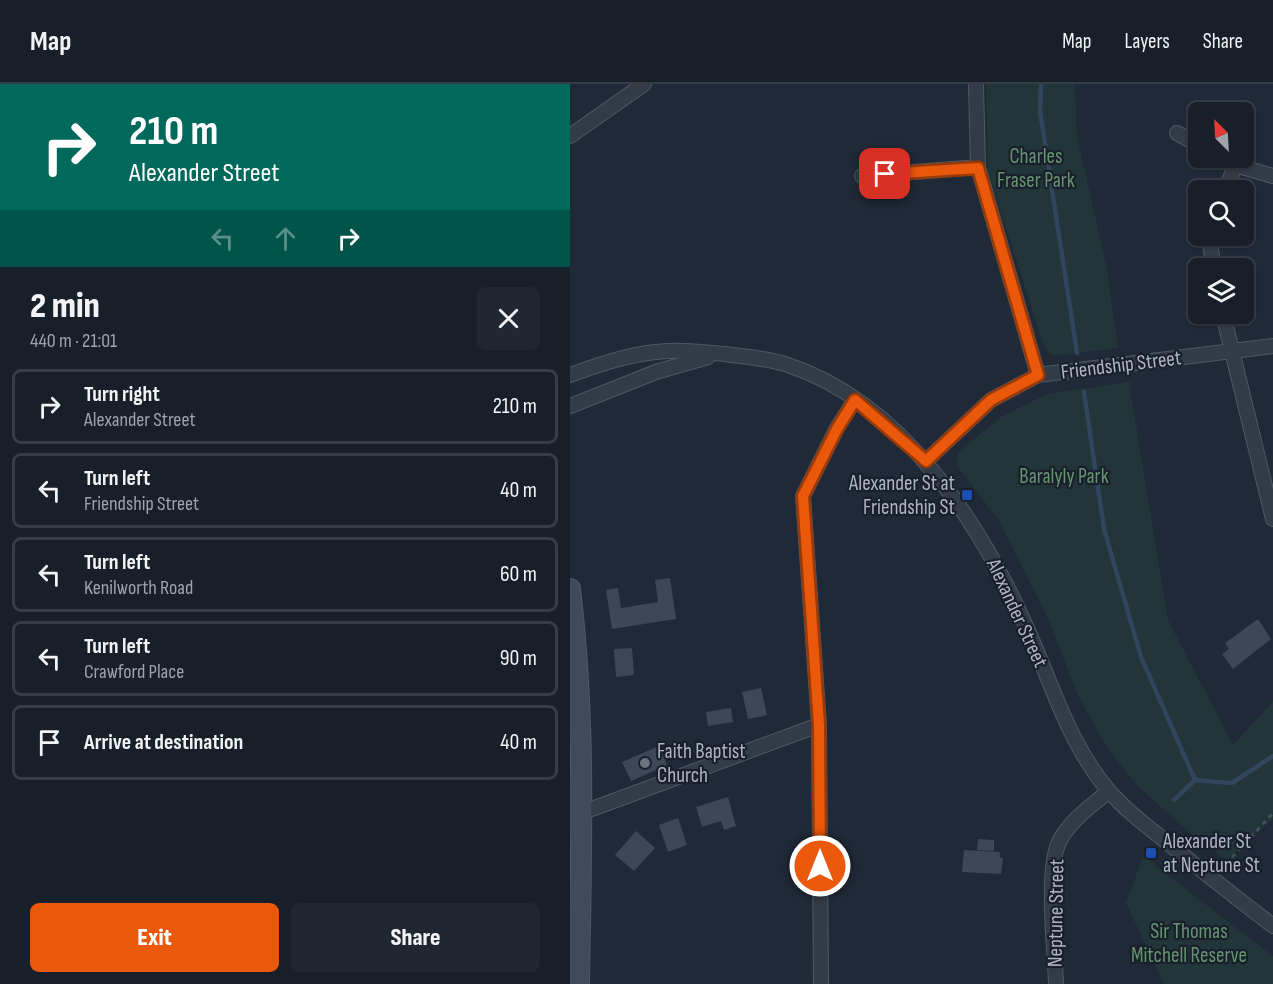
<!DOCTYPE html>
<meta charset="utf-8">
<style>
body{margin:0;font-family:"Sofia Sans Condensed",sans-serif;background:#212731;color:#f1f3f6;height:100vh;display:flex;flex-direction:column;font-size:22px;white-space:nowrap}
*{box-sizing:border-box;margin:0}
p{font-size:20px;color:#9fa2a8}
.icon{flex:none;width:33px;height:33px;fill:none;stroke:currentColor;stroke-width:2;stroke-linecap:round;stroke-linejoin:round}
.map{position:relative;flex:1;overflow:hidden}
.panel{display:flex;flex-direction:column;background:#181f29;width:570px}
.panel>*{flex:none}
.top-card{background:#00695c;color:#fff;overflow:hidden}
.needle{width:39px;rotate:336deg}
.buttons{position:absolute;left:618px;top:18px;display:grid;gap:12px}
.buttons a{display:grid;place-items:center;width:66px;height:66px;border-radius:9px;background:#181f29;box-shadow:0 2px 4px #0004,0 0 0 2px #363d46;font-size:30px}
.pin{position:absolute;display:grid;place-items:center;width:51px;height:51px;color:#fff;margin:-26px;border-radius:12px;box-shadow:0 3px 9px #0006}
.me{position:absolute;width:66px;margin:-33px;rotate:0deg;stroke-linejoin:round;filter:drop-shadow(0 0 4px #0008)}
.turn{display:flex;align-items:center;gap:21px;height:126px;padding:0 30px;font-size:27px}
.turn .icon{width:78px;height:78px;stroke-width:2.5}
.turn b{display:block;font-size:42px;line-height:51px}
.lanes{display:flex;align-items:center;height:57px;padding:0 30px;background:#0003;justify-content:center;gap:30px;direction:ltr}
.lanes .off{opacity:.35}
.round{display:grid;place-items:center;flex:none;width:63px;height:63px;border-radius:9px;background:#212731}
.headline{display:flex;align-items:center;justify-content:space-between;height:102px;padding:0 30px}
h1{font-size:36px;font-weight:800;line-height:45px}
.action{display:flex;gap:12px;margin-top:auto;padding:12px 30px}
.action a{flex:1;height:69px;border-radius:9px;background:#ea580c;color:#fff;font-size:24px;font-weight:800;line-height:69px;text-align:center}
.action a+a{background:#212731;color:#f1f3f6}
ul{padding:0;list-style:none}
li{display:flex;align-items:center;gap:18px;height:75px;margin:0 12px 9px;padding:0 18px;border:3px solid #363d46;border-radius:9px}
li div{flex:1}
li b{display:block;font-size:22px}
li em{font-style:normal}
header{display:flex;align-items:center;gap:36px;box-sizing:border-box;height:84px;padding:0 30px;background:#181f29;border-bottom:2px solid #363d46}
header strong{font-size:28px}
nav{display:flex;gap:33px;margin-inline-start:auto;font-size:21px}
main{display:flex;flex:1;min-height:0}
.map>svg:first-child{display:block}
</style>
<header>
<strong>Map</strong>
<nav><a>Map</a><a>Layers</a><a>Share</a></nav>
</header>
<main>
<section class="panel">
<div class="top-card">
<div class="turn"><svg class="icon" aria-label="right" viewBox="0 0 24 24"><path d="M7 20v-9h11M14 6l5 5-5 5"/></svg><div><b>210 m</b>Alexander Street</div></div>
<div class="lanes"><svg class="icon off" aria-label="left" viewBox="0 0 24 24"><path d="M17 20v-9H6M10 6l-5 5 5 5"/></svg><svg class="icon off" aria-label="ahead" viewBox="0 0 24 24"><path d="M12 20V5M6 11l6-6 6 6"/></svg><svg class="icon" aria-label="right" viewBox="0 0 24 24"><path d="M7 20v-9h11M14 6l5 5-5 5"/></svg></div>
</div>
<div class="headline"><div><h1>2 min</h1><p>440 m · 21:01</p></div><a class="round"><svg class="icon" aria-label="close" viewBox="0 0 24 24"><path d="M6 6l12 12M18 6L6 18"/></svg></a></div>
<ul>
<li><svg class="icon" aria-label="right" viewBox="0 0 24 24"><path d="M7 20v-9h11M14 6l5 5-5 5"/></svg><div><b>Turn right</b><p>Alexander Street</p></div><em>210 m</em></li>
<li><svg class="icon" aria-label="left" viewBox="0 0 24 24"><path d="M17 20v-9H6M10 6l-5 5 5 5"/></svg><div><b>Turn left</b><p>Friendship Street</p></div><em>40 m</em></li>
<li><svg class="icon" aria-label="left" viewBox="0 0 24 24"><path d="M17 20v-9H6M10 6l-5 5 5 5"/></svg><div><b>Turn left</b><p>Kenilworth Road</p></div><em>60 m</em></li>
<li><svg class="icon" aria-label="left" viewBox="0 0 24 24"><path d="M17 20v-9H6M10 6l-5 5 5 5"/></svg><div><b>Turn left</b><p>Crawford Place</p></div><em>90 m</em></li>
<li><svg class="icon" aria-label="arrive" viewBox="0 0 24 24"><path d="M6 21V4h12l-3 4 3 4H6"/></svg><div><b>Arrive at destination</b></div><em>40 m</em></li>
</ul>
<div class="action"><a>Exit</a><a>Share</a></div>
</section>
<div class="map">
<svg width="703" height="900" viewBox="0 0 703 900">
<rect width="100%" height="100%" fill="#202937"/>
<path fill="#223538" d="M416,0H505L507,52L537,185L548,264L484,272L475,265L418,89Z
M559,298L598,536L663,661L703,617V734L657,776L613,743L568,702L539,667L508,612L478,534L429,437L387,382L388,368L431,333L477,310Z
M574,770L586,782L703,872V900H594L556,819Z"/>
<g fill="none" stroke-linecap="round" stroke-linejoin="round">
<path stroke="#33445f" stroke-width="4.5" d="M471,0L470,27L507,269
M514,308L534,445L571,573L625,696L604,716
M625,696L662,699L703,672"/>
</g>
<path fill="#3c4757" d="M100,494L106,535L42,545L36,506L48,504L51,524L88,518L85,496Z
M688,535L701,555L663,585L652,570L659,565L655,559Z
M62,564L64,591L46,593L44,565Z
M191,604L197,631L178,635L172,608Z
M161,624L163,638L138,642L136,628Z
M89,662L97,681L61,697L52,678Z
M158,713L166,742L154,746L151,737L132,743L126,723Z
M108,734L117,761L98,768L89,741Z
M66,747L85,764L64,787L45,771Z
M408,755L424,756V767L407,766Z
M394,766L430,768V774H433L431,790L392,788Z"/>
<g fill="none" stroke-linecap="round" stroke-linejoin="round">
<g stroke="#515865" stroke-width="16">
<path id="street" d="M406,0L408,83L468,291
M607,49L628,61
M0,52L74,0
M651,74L665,81L703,92
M292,92L408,83
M656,106L665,81
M642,152L640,160L644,184
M653,230L703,435
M0,291C28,281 56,271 86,268C109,265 132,268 155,270C176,273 198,274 218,281C335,320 412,442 459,549C483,603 500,662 539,707C556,727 578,743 598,759C633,788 668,815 703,842
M0,322L86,288L138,273
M356,377L421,316L468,291L703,262
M11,729L249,641
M251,900L249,641L233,412L267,344L285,316
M486,900C485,867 475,783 490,756C501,736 521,722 539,707"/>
</g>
<g stroke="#515865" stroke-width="22">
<path id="secondary" d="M0,505C16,636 11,768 9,900"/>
</g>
<path stroke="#3f5255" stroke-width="3" stroke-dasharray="4.5 4.5" stroke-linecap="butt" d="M656,780L703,729"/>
<use href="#street" stroke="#333b47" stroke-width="14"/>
<use href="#secondary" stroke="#414a5a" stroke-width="20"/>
</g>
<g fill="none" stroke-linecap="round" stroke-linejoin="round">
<g stroke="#983908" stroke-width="15">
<path id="route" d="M250,782L249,641L233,412L267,345L285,316L356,377L421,316L468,291L408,84L315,90"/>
</g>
<use href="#route" stroke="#ea580c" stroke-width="10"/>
</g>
<g fill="#1a4fb4" stroke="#19202c" stroke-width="2">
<rect x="391" y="405" width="12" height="12" rx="3"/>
<rect x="575" y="763" width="12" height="12" rx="3"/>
</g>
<circle fill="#6b7280" stroke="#19202c" stroke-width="2" cx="75" cy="679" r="6"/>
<g text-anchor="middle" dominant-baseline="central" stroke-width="4.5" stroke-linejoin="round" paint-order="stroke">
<g font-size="21" fill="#659471" stroke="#19202c">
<text x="466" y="72">Charles<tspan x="466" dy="24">Fraser Park</tspan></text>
<text x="494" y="392">Baralyly Park</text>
<text x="619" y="847">Sir Thomas<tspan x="619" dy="24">Mitchell Reserve</tspan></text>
</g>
<g font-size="21" fill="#adb5c4" stroke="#19202c">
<text transform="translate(551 281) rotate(-7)">Friendship Street</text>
<text transform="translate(447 529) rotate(65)">Alexander Street</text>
<text transform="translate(486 829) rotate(-89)">Neptune Street</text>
</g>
<g font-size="21" fill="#adb5c4" stroke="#19202c" text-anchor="start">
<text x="385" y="399" text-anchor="end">Alexander St at<tspan x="385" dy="24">Friendship St</tspan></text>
<text x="87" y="667">Faith Baptist<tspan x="87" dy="24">Church</tspan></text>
<text x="593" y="757">Alexander St<tspan x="593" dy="24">at Neptune St</tspan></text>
</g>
</g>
</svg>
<div class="buttons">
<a><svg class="needle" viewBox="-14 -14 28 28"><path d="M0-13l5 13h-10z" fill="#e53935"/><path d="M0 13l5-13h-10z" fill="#9fa2a8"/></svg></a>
<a><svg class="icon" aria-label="search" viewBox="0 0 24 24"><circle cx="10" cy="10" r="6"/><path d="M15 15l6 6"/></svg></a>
<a><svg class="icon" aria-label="layers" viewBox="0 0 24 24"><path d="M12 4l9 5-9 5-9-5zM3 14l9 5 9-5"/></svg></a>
</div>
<div class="pin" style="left:315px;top:90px;background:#d93025"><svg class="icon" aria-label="arrive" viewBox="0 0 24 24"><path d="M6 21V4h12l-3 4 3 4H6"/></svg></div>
<svg class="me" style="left:250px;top:782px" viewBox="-20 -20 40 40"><circle r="17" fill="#ea580c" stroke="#fff" stroke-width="3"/><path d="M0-11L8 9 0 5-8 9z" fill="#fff"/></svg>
</div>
</main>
